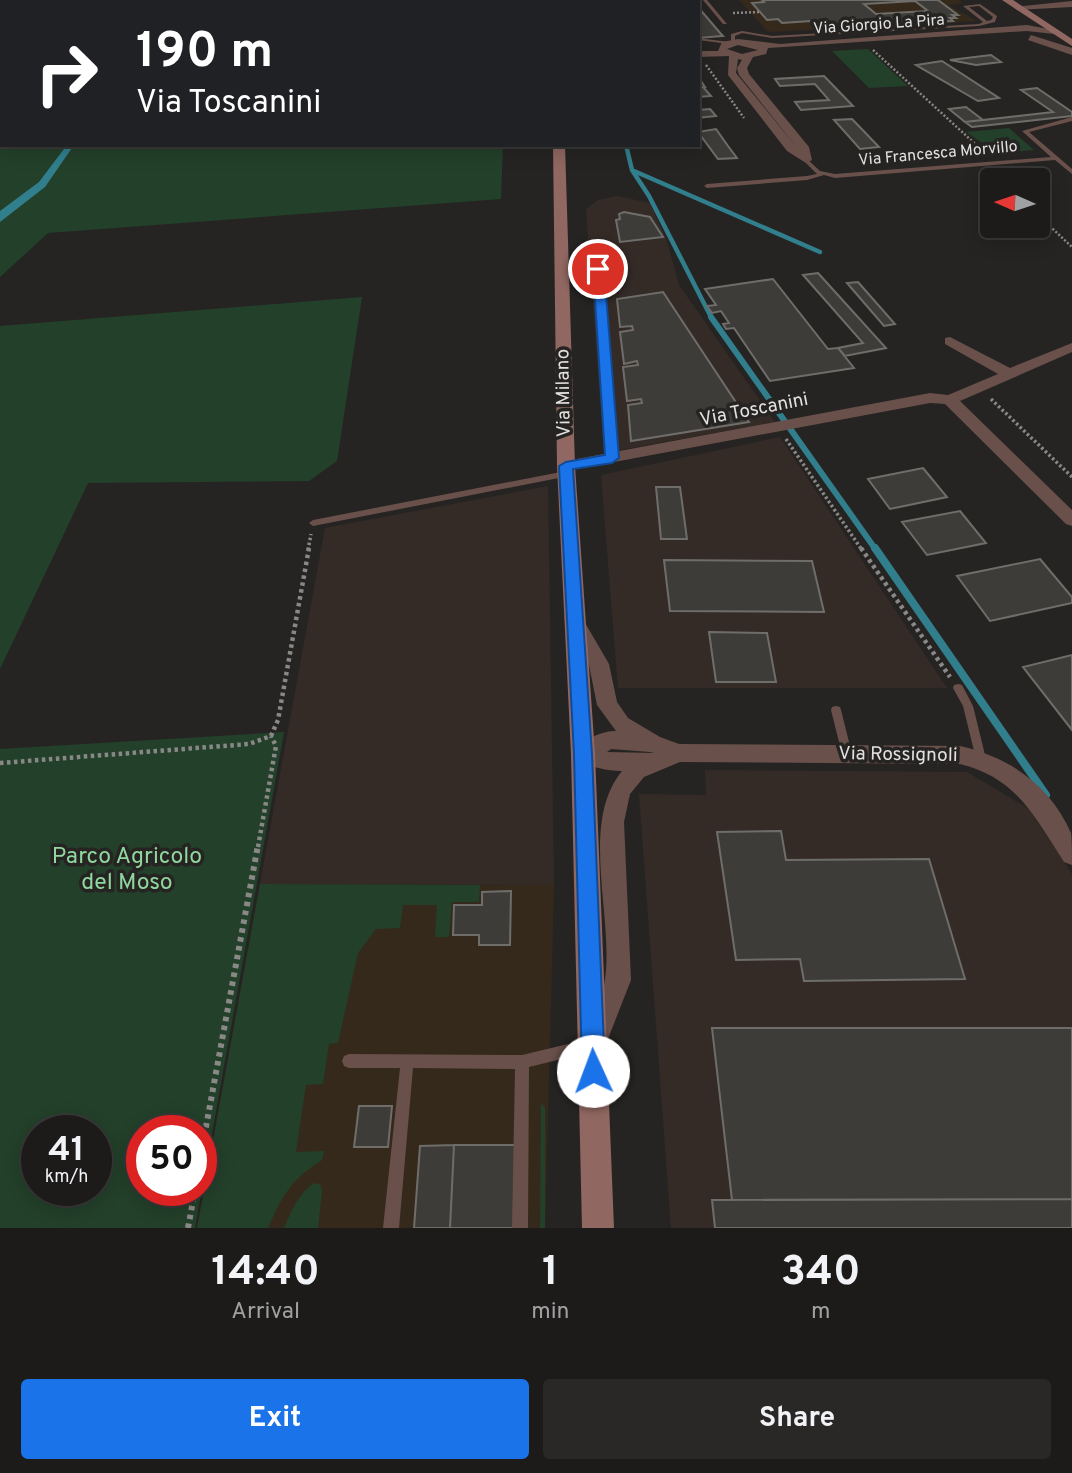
<!DOCTYPE html>
<style>
body{margin:0;font-family:Overpass,sans-serif;background:#292827;color:#f1f3f6;height:100vh;display:flex;flex-direction:column;font-size:26px;white-space:nowrap}
*{box-sizing:border-box;margin:0}
p{font-size:23px;color:#a0a1a2}
.icon{flex:none;width:38px;height:38px;fill:none;stroke:currentColor;stroke-width:2;stroke-linecap:round;stroke-linejoin:round}
.map{position:relative;height:1228px;overflow:hidden}
.panel{display:flex;flex-direction:column;background:#1c1b1a;flex:1}
.panel>*{flex:none}
.hud{position:absolute;left:0px;top:0px;width:700px;height:147px;box-shadow:0 4px 18px #0003,0 0 0 2px #3a3939;background:#202124;color:#fff;overflow:hidden}
.needle{width:46px;rotate:273deg}
.fabs{position:absolute;left:980px;top:168px;display:grid;gap:14px}
.fabs a{display:grid;place-items:center;width:70px;height:70px;border-radius:7px;background:#1c1b1a;box-shadow:0 4px 18px #0003,0 0 0 2px #3a3939;font-size:35px}
.speed{position:absolute;left:21px;top:1115px;display:flex;gap:14px;font-size:35px;font-weight:700;text-align:center}
.speed>*{display:grid;place-content:center;width:91px;height:91px;border-radius:50%;background:#1c1b1a;box-shadow:0 4px 18px #0003,0 0 0 2px #3a3939;line-height:1}
.speed small{font-size:18px;font-weight:400}
.speed .limit{border:10px solid #d22;background:#fff;color:#111}
.pin{position:absolute;display:grid;place-items:center;width:60px;height:60px;color:#fff;margin:-30px;border:4px solid #fff;border-radius:50%;box-shadow:0 2px 7px #0007}
.me{position:absolute;width:77px;margin:-38px;rotate:358deg;stroke-linejoin:round;filter:drop-shadow(0 0 5px #0008)}
.turn{display:flex;align-items:center;gap:24px;height:147px;padding:0 21px;font-size:32px}
.turn .icon{width:91px;height:91px;stroke-width:2.5}
.turn b{display:block;font-size:49px;line-height:60px}
.eta{display:flex;justify-content:space-evenly;align-items:center;height:119px;text-align:center}
.eta b{font-size:42px;font-weight:700;line-height:49px}
.cta{display:flex;gap:14px;margin-top:auto;padding:14px 21px}
.cta a{flex:1;height:80px;border-radius:7px;background:#1a73e8;color:#fff;font-size:28px;font-weight:700;line-height:80px;text-align:center}
.cta a+a{background:#292827;color:#f1f3f6}
.map>svg:first-child{display:block}
</style>
<div class="map">
<svg width="1072" height="1228" viewBox="0 0 1072 1228">
<rect width="100%" height="100%" fill="#262422"/>
<path fill="#35291b" d="M739,0H959L963,3L948,5L977,21L768,32Z
M260,884L554,885L545,1228H197Z"/>
<path fill="#342b27" d="M617,196L650,203L667,241L679,285L775,422L604,453L586,209L598,200Z
M780,437L947,688H618L601,475Z
M548,486L554,885L260,884L325,528Z
M705,770L967,772L1029,809L1072,874V1228H671L639,794L706,795Z"/>
<path fill="#23402a" fill-rule="evenodd" d="M0,0L314,2H2V145H503L501,199L48,233L0,277Z
M868,49L908,86L869,88L832,51Z
M1009,128L1034,150L997,153L966,132Z
M362,297L337,461L309,481L88,483L0,669V326Z
M284,732L195,1228H0V749ZM37,1130H96V1190H37ZM142,1130H201V1190H142Z
M260,884L480,885L479,902H452L449,937H435L437,905H403L400,928L376,929L358,953L338,1043L329,1044L323,1084L306,1085L296,1152L324,1151L322,1160C291,1180 283,1194 268,1228H197Z
M541,1103L545,1108V1228H540Z
M314,1183L321,1185L322,1191L318,1228H284C292,1210 298,1194 314,1183Z"/>
<path fill="#317f8d" d="M67,145H74L45,187L0,222V211L39,182Z"/>
<g fill="none" stroke-linecap="round" stroke-linejoin="round">
<path stroke="#317f8d" stroke-width="3.5" d="M439,0L442,2"/>
<path stroke="#317f8d" stroke-width="4.5" d="M626,145L632,170L649,196L712,319
M634,171L820,252"/>
<path stroke="#317f8d" stroke-width="6" d="M711,317L876,550"/>
<path stroke="#317f8d" stroke-width="8" d="M875,548L1046,795"/>
</g>
<path fill="#3e3c39" stroke="#6f6d6a" stroke-width="2" fill-rule="evenodd" d="M762,0H938L958,15H952L956,18H950L953,21L816,26L811,21L782,23L778,19L767,20L752,3L764,2ZM915,1L928,11L876,14L864,4Z
M698,7L721,34L723,36L698,38Z
M991,55L1001,62L976,65L950,60Z
M942,61L999,98L978,101L916,65Z
M824,76L853,106L801,110L795,102L829,100L815,84L780,86L775,79Z
M701,81L705,87H703L711,96L698,97V82Z
M1037,88L1072,112V116L972,127L965,122L1053,112L1021,90Z
M966,107L983,120L965,122L949,109Z
M710,109L716,116L698,118V110Z
M852,119L879,147L860,149L834,120Z
M716,129L728,146L737,158L718,159L698,132Z
M624,212L650,217L663,237L620,242L616,220L620,219L619,214Z
M818,273L886,348L845,356L838,348L863,343L803,275Z
M773,279L828,349L838,348L854,368L770,381L734,328L726,329L723,324L729,323L721,311L712,313L707,306L716,305L705,289Z
M858,282L895,324L884,326L847,283Z
M663,292L749,422L631,441L628,405L642,403L641,399L627,401L623,367L638,365L637,361L624,364L620,332L633,330L632,326L620,327L617,299Z
M923,468L947,497L890,509L868,479Z
M656,487H680L687,539H661Z
M960,511L986,543L927,555L902,522Z
M1040,559L1072,597V603L990,621L957,576Z
M664,560L812,561L824,612L670,611Z
M709,632L767,633L776,682H716Z
M1072,655V730L1023,667Z
M781,831L786,860L929,859L965,979L804,981L800,959L736,960L717,832Z
M511,891L510,945H479V935H453L454,905H482V892Z
M712,1028H1072V1199L732,1200Z
M359,1106H392L388,1147H354Z
M454,1145L450,1228H414L420,1146Z
M454,1145H527L526,1228H450Z
M1072,1199V1228H715L712,1200Z"/>
<g fill="none" stroke-linecap="round" stroke-linejoin="round">
<path stroke="#8a8887" stroke-width="2.5" stroke-dasharray="2 2" stroke-linecap="butt" d="M328,0L335,2
M733,13L760,12
M873,50L985,153
M706,65L744,118
M1038,215L1072,247"/>
<path stroke="#8a8887" stroke-width="3.5" stroke-dasharray="2.5 2.5" stroke-linecap="butt" d="M991,399L1072,477
M786,439L862,550
M308,550L311,534"/>
<path stroke="#8a8887" stroke-width="4.5" stroke-dasharray="3.5 3.5" stroke-linecap="butt" d="M861,548L950,677
M0,763L249,744L271,736L278,720L309,548
M258,847L276,746L271,736"/>
<path stroke="#8a8887" stroke-width="6" stroke-dasharray="4.5 4.5" stroke-linecap="butt" d="M201,1154L258,845
M188,1228L195,1190"/>
<path fill="#69504b" fill-rule="evenodd" d="M563,0H567V2H563Z
M571,0H575V2H571Z
M579,0H583L584,2H580Z
M703,0H707L727,24H723Z
M980,4L997,16L995,22L979,26L772,38L742,33L735,36V43L731,42V34L742,31L772,36L979,24L983,22L963,6ZM979,6L993,17L991,20L987,21L969,7Z
M698,38L729,42L731,43L729,44L698,40Z
M1072,117V121L1029,132L1072,169V174L1055,160L835,178L824,175L807,180L707,188L704,186L707,184L807,176L817,174L804,161V159L806,158L820,171L835,174L1051,157L1022,131Z
M597,248L600,250L616,458L612,461L608,458L594,250Z
M566,471L569,472L570,474L569,476L313,526L309,523L313,520Z
M958,684L962,685L973,706L986,759L985,762L981,764L977,762L976,759L963,706L953,688L954,685Z
M836,706L840,707L841,710L852,754L851,757L847,759L843,757L842,754L831,710L832,707Z
M589,1039L594,1041L596,1046L594,1051L529,1067L528,1228H512L515,1069L413,1068L399,1228H383L400,1068H349L344,1066L342,1061L344,1056L349,1054L522,1055Z"/>
<path fill="#69504b" fill-rule="evenodd" d="M1072,1V7L1017,10L1013,7Z
M1027,25L1059,31L1054,34L1027,31L768,48L766,54L753,57L747,68L749,74L809,147L812,160L806,163L787,151L728,75L729,56L698,57V51H718L722,42L738,39L780,44ZM738,45L758,50L742,54L727,49ZM738,59L742,60L737,68L739,75L798,149L736,73Z
M1031,35L1072,48V55L1028,40Z
M950,337L1010,368L1072,343V352L960,401L1072,510V526L1066,524L945,404L930,403L566,471L558,466L566,461L930,393L948,395L998,374L945,344V338Z
M577,619L584,621L609,664L617,702L628,718L660,737L679,744L960,746C1009,757 1050,785 1071,833C1072,841 1072,855 1072,865L1064,862C1034,816 1017,778 960,764L680,762L644,777L630,794L624,822L631,980L606,1044L597,1048L588,1044L584,1035C590,1018 603,997 605,979C614,917 579,823 622,771C605,771 591,766 575,761L572,754C578,742 602,730 616,731L597,705L589,665L567,626L570,621ZM611,749L650,752L654,753L607,752Z"/>
<path fill="#906761" fill-rule="evenodd" d="M286,0H301L302,2H288Z
M549,0H559L548,2Z
M1002,0H1013L1072,39V46Z
M553,145H565L575,466L595,754L614,1228H582L571,754L557,466Z"/>
</g>
<path fill="#1a73e8" stroke="#114b97" stroke-width="2" d="M598,266L604,269L619,458L612,463L573,469L592,754L605,1071L601,1079L593,1082L585,1079L582,1071L574,754L559,466L566,462L605,455L593,269Z"/>
<g text-anchor="middle" dominant-baseline="central" stroke-width="7" stroke-linejoin="round" paint-order="stroke">
<g font-size="16" fill="#e3e1e0" stroke="#262422">
<text transform="translate(879 25) rotate(-4)">Via Giorgio La Pira</text>
<text transform="translate(938 154) rotate(-5)">Via Francesca Morvillo</text>
</g>
<g font-size="19" fill="#e3e1e0" stroke="#262422">
<text transform="translate(564 393) rotate(-91)">Via Milano</text>
<text transform="translate(754 410) rotate(-11)">Via Toscanini</text>
<text transform="translate(898 755) rotate(1)">Via Rossignoli</text>
</g>
<g font-size="23" fill="#8fd79e" stroke="#262422">
<text x="127" y="857">Parco Agricolo<tspan x="127" dy="26">del Moso</tspan></text>
</g>
</g>
</svg>
<div class="fabs">
<a><svg class="needle" viewBox="-14 -14 28 28"><path d="M0-13l5 13h-10z" fill="#e53935"/><path d="M0 13l5-13h-10z" fill="#a0a1a2"/></svg></a>
</div>
<div class="speed"><div>41<small>km/h</small></div><div class="limit">50</div></div>
<div class="pin" style="left:598px;top:269px;background:#d93025"><svg class="icon" aria-label="arrive" viewBox="0 0 24 24"><path d="M6 21V4h12l-3 4 3 4H6"/></svg></div>
<svg class="me" style="left:593px;top:1071px" viewBox="-20 -20 40 40"><circle r="19" fill="#fff"/><path d="M0-13L10 11 0 6-10 11z" fill="#1a73e8"/></svg>
<div class="hud">
<div class="turn"><svg class="icon" aria-label="right" viewBox="0 0 24 24"><path d="M7 20v-9h11M14 6l5 5-5 5"/></svg><div><b>190 m</b>Via Toscanini</div></div>
</div>
</div>
<section class="panel">
<div class="eta">
<div><b>14:40</b><p>Arrival</p></div>
<div><b>1</b><p>min</p></div>
<div><b>340</b><p>m</p></div>
</div>
<div class="cta"><a>Exit</a><a>Share</a></div>
</section>
